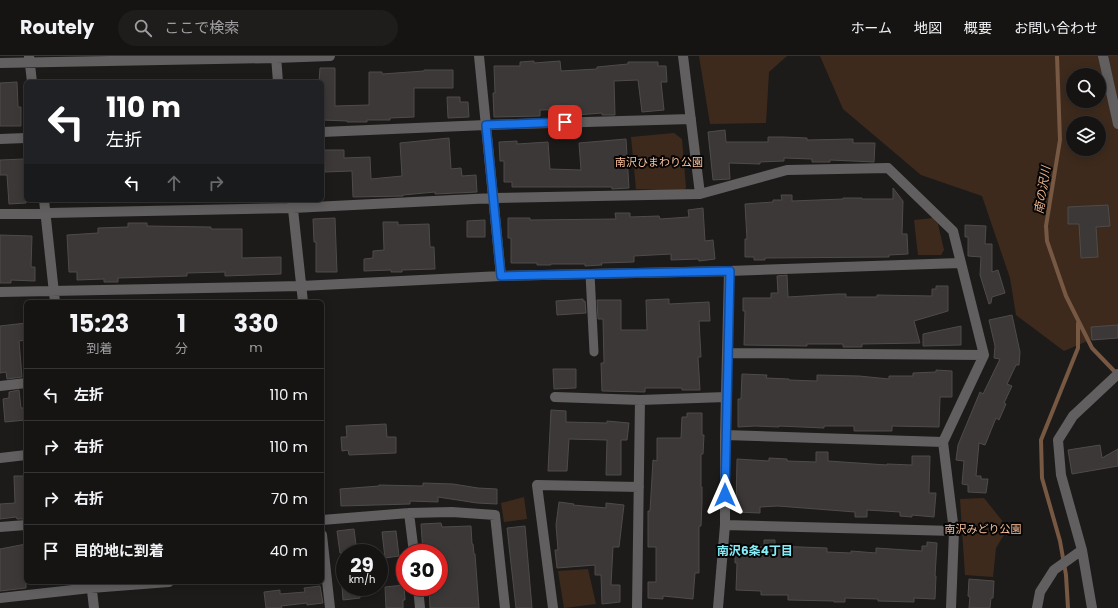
<!DOCTYPE html>
<html lang="ja">
<meta charset="utf-8">
<style>
body{margin:0;font-family:Poppins,"Noto Sans JP",sans-serif;background:#1f1d1c;color:#f1f3f6;height:100vh;display:flex;flex-direction:column;font-size:15px;white-space:nowrap}
*{box-sizing:border-box;margin:0}
p{font-size:13px;color:#9e9ea0}
.icon{flex:none;width:22px;height:22px;fill:none;stroke:currentColor;stroke-width:2;stroke-linecap:round;stroke-linejoin:round}
.map{position:relative;flex:1;overflow:hidden}
.panel{position:absolute;left:24px;top:244px;width:300px;height:284px;display:flex;flex-direction:column;background:#161413;border-radius:6px;box-shadow:0 2px 10px #0003,0 0 0 1px #353333}
.panel>*{flex:none}
.banner{position:absolute;left:24px;top:24px;width:300px;height:122px;border-radius:6px;box-shadow:0 2px 10px #0003,0 0 0 1px #353333;background:#202124;color:#fff;overflow:hidden}
.controls{position:absolute;left:1066px;top:12px;display:grid;gap:8px}
.controls a{display:grid;place-items:center;width:40px;height:40px;border-radius:50%;background:#161413;box-shadow:0 2px 10px #0003,0 0 0 1px #353333;font-size:20px}
.speed{position:absolute;left:336px;top:488px;display:flex;gap:8px;font-size:20px;font-weight:700;text-align:center}
.speed>*{display:grid;place-content:center;width:52px;height:52px;border-radius:50%;background:#161413;box-shadow:0 2px 10px #0003,0 0 0 1px #353333;line-height:1}
.speed small{font-size:10px;font-weight:400}
.speed .limit{border:6px solid #d22;background:#fff;color:#111}
.pin{position:absolute;display:grid;place-items:center;width:34px;height:34px;color:#fff;margin:-17px;border-radius:8px;box-shadow:0 2px 6px #0006}
.me{position:absolute;width:44px;margin:-22px;rotate:0deg;stroke-linejoin:round;filter:drop-shadow(0 0 3px #0008)}
.turn{display:flex;align-items:center;gap:14px;height:84px;padding:0 16px;font-size:18px}
.turn .icon{width:52px;height:52px;stroke-width:2.5}
.turn b{display:block;font-size:28px;line-height:34px}
.lanes{display:flex;align-items:center;height:38px;padding:0 16px;background:#0003;justify-content:center;gap:20px;direction:ltr}
.lanes .off{opacity:.35}
.eta{display:flex;justify-content:space-evenly;align-items:center;height:68px;text-align:center}
.eta b{font-size:24px;font-weight:700;line-height:28px}
ul{padding:0;list-style:none}
li{display:flex;align-items:center;gap:12px;height:52px;padding:0 16px;border-top:1px solid #353333}
li div{flex:1}
li b{display:block;font-size:15px}
li em{font-style:normal}
header{display:flex;align-items:center;gap:24px;box-sizing:border-box;height:56px;padding:0 20px;background:#161413;border-bottom:1px solid #353333}
header strong{font-size:19px}
nav{display:flex;gap:22px;margin-inline-start:auto;font-size:14px}
.search{width:280px;height:36px;background:#1f1d1c;display:flex;align-items:center;gap:10px;box-sizing:border-box;padding:0 14px;border-radius:22px;color:#9e9ea0;font-size:15px}
.map>svg:first-child{display:block}
</style>
<header>
<strong>Routely</strong>
<div class="search"><svg class="icon" aria-label="search" viewBox="0 0 24 24"><circle cx="10" cy="10" r="6"/><path d="M15 15l6 6"/></svg>ここで検索</div>
<nav><a>ホーム</a><a>地図</a><a>概要</a><a>お問い合わせ</a></nav>
</header>
<div class="map">
<svg width="1118" height="552" viewBox="0 0 1118 552">
<rect width="100%" height="100%" fill="#1d1b19"/>
<path fill="#3d2a1d" fill-rule="evenodd" d="M699,0H787L769,16L766,67L710,68Z
M820,0H1118V272L1064,295L1016,259L1010,222L982,140L921,119L843,53ZM1073,19H1099V45H1073ZM1073,67H1099V93H1073Z
M674,77L682,83L686,132L683,135L636,133L631,81Z
M933,162L938,168L944,194L941,199H918L914,164Z
M524,441L527,463L504,466L501,447Z
M984,442L1008,472L996,492L993,521L965,519L960,443Z
M588,513L596,548L564,552L558,515Z"/>
<g fill="none" stroke-linecap="round" stroke-linejoin="round">
<path stroke="#775843" stroke-width="4" d="M1057,0L1060,84L1046,170L1047,185L1066,240L1092,292L1118,319
M1068,552L1066,519L1060,485L1042,422L1041,384L1078,292V267"/>
</g>
<path fill="#3b3837" stroke="#4e4b4a" d="M534,5V7L560,5L561,15L597,13V11L628,8V6H658V10H666L667,26H661L664,54L642,56L638,24L614,25L615,59H602V57L576,59L575,53L540,54V60L494,61L493,37H495L494,10H520V6Z
M320,12H335V50L369,49V16H382V18L424,15V14H453V32H414V61L390,62V64H367V66H347V65L322,64V26H319Z
M17,26L18,51H21V70H0V27Z
M447,41H460V46H468L469,61L448,62Z
M725,74L726,86H768V81H783L807,82V84L853,83V87H875L874,106L830,104V106H812V103L784,102V105L760,106V108L729,107L730,123L713,124L708,76Z
M449,82L451,113L461,112L462,120L476,119L477,136L435,138V136L403,139V140L353,141L352,115L325,116L324,94H344V102L370,101L371,123L402,120L400,87Z
M626,83L629,132L612,133V131H512V126H504V105H500L499,86L517,85V88L548,86L550,113L581,114L579,87Z
M24,103L26,147L9,148L7,119H0V104Z
M893,132L903,145L902,178H907L908,198L889,199V201L765,202V204H754V201H745V183H747L745,148L773,146V144H782L781,139H792V145L843,143V142H862V143H893Z
M1108,149L1110,170L1096,171L1098,201L1081,202L1079,168H1068V151Z
M703,152L705,185L713,184L715,203L699,205L698,203L671,204V198L634,200V206L601,207L602,209L585,210V208H551V209H537V207H511V182H508V162H530V164L616,163L615,157H630V161L659,160L660,163L689,161L688,154Z
M335,162L337,216H316V186H314L313,163Z
M485,164V181H467V165Z
M383,166H398V169L429,168L430,191H434L435,213L402,214V216H391V214L364,215V203L373,202V195L384,194Z
M128,167H147V170L211,171V173H242V202L281,201V218L225,220V216L187,217V220L118,222V226H104V223L77,224V216H69L67,179L98,177V172L128,171Z
M965,169L986,170L985,188H992V216L998,214L1005,237L992,241L991,247L989,248L980,219L981,201L968,200V181H965Z
M0,179L32,180L31,211H35V225L11,224V227H0Z
M787,219L788,241L837,238H846V241H877V239L932,240V233H936V230H948V255L914,265L920,287L862,288V291H843V288H807V290L744,289L745,255H743V242H771V237H778L777,220Z
M583,243V245H585L586,257L557,259L556,245Z
M669,243V248L709,246L710,265H699L701,301H698L700,334H682V332H645V336L602,335L601,307H604L603,263H598L597,244H621V274H647L646,244Z
M1012,259L1020,296L1019,309H1016L1007,328L1012,330L1004,347L1006,348L999,364L996,362L985,389L979,387L976,420H981V423H988L986,437L968,436V429L962,428L964,405L956,404L958,389L980,336L983,338L1000,303L994,302L995,290L989,264Z
M26,267V284L19,285L22,321L7,323L6,316L0,317V270Z
M1118,269V282L1092,284L1091,271Z
M961,270V289L923,290V278Z
M553,313H576V332L554,333Z
M936,314L952,315V341H940L939,371L892,370V375H854V370H824V372L779,370V371L755,370L738,371V343H741L742,318L767,319L766,322L789,323V324L817,325V319L859,320L889,323V320H913V317L936,316Z
M19,334L21,352H26V364L5,366L3,343L9,342V336Z
M551,354L566,355V366L607,367V365L629,367L627,384H621V419H606L607,384L569,383L567,415H548Z
M687,357H702V379H704L703,398H701V431H702V446L701,470H699V517H695L693,543L663,540V543L648,542V526H656V491H648V455H650L653,404L657,405V382H681L682,361H687Z
M386,368L387,381H396V397L349,399L348,394L342,395L341,381H347L346,370Z
M1100,389L1102,402L1118,393V410L1072,418L1068,394Z
M816,396H828V405L887,409V408L912,409V400H930L929,437H936L934,461L912,459V461L900,460V456L867,454V461H855V456L778,450L760,451V457L736,456L737,403L769,405V402L787,403V405L816,406Z
M14,420H26V463H17L16,461L0,463V448L15,447Z
M423,427L453,428L478,432L497,433V448L477,447L438,441V446L410,445V448L341,450L340,433L379,430V429L423,430Z
M559,446L574,448L573,449L606,452V447L624,449L619,491H613L611,529H620V546L602,548L601,519H595V509L557,512L555,494H558L556,469Z
M441,467L442,471L471,470L472,488H473L474,498H475L479,552H430L429,531H439V497H423L421,468Z
M525,470L532,552H516L507,472Z
M354,473L357,497H340L337,475Z
M396,475L399,500L385,502L382,476Z
M764,484H775V490L827,492V496L851,497V495L876,497V492L922,495V490H927V486L937,487L935,520H936L935,543L914,542V546L878,545V543L845,542V546H834V545L788,544V539H761V535L736,534L737,507H735V491H764Z
M26,488V532L0,535V493Z
M969,523L994,525L993,542H991L990,552H969L970,541L968,540Z
M404,529L405,544H403V552H386L385,531Z
M320,530L323,547L307,549V547L281,550L282,552H266L264,536L280,534V538L305,536L304,532Z
M342,531H359L360,542L343,544Z"/>
<g fill="none" stroke-linecap="round" stroke-linejoin="round">
<path stroke="#615f5f" stroke-width="9" d="M590,218L594,296"/>
<path stroke="#615f5f" stroke-width="10" d="M29,0L32,26
M276,0L278,26
M479,0L501,220
M683,0L700,138
M1103,0L1118,68
M0,7L276,2L330,0
M322,76L486,69L691,63
M0,83L26,82
M44,144L55,246
M292,144L303,246
M0,158L293,152L494,142L700,138L787,114L888,112L953,175L984,299L943,386L954,475L951,552
M0,236L301,230L501,220L729,215L960,207
M728,297L984,299
M0,330L26,327
M555,341L640,344L726,341
M725,379L943,386
M0,402L26,399
M409,457L414,497
M322,464L409,457L452,456L495,459L505,552
M725,469L954,475
M0,471L26,469
M322,479L330,552
M91,526L94,552
M418,531L420,552
M0,542L91,532L169,526
M553,552L537,429L639,431
M637,552L640,344
M718,552L725,469V379L729,215
M1037,552L1040,536L1054,514L1082,494
M1092,552L1082,494L1061,419L1058,384L1073,360L1118,318"/>
</g>
<g fill="none" stroke-linecap="round" stroke-linejoin="round">
<g stroke="#114b97" stroke-width="10">
<path id="route" d="M565,66L486,69L501,220L730,215L725,439"/>
</g>
<use href="#route" stroke="#1a73e8" stroke-width="7"/>
</g>
<g text-anchor="middle" dominant-baseline="central" stroke-width="4" stroke-linejoin="round" paint-order="stroke">
<g font-size="11" fill="#fac19b" stroke="#070606">
<text x="659" y="106">南沢ひまわり公園</text>
<text x="983" y="473">南沢みどり公園</text>
</g>
<g font-size="12" font-style="italic" fill="#e9b18b" stroke="#070606">
<text transform="translate(1042 134) rotate(-81)">南の沢川</text>
</g>
<g font-size="12" font-weight="bold" fill="#84eefa" stroke="#070606">
<text x="755" y="494">南沢6条4丁目</text>
</g>
</g>
</svg>
<div class="controls">
<a><svg class="icon" aria-label="search" viewBox="0 0 24 24"><circle cx="10" cy="10" r="6"/><path d="M15 15l6 6"/></svg></a>
<a><svg class="icon" aria-label="layers" viewBox="0 0 24 24"><path d="M12 4l9 5-9 5-9-5zM3 14l9 5 9-5"/></svg></a>
</div>
<div class="speed"><div>29<small>km/h</small></div><div class="limit">30</div></div>
<div class="pin" style="left:565px;top:66px;background:#d93025"><svg class="icon" aria-label="arrive" viewBox="0 0 24 24"><path d="M6 21V4h12l-3 4 3 4H6"/></svg></div>
<svg class="me" style="left:725px;top:439px" viewBox="-20 -20 40 40"><path d="M0-17L14 15 0 8-14 15z" fill="#1a73e8" stroke="#fff" stroke-width="4"/></svg>
<div class="banner">
<div class="turn"><svg class="icon" aria-label="left" viewBox="0 0 24 24"><path d="M17 20v-9H6M10 6l-5 5 5 5"/></svg><div><b>110 m</b>左折</div></div>
<div class="lanes"><svg class="icon" aria-label="left" viewBox="0 0 24 24"><path d="M17 20v-9H6M10 6l-5 5 5 5"/></svg><svg class="icon off" aria-label="ahead" viewBox="0 0 24 24"><path d="M12 20V5M6 11l6-6 6 6"/></svg><svg class="icon off" aria-label="right" viewBox="0 0 24 24"><path d="M7 20v-9h11M14 6l5 5-5 5"/></svg></div>
</div>
<section class="panel">
<div class="eta">
<div><b>15:23</b><p>到着</p></div>
<div><b>1</b><p>分</p></div>
<div><b>330</b><p>m</p></div>
</div>
<ul>
<li><svg class="icon" aria-label="left" viewBox="0 0 24 24"><path d="M17 20v-9H6M10 6l-5 5 5 5"/></svg><div><b>左折</b></div><em>110 m</em></li>
<li><svg class="icon" aria-label="right" viewBox="0 0 24 24"><path d="M7 20v-9h11M14 6l5 5-5 5"/></svg><div><b>右折</b></div><em>110 m</em></li>
<li><svg class="icon" aria-label="right" viewBox="0 0 24 24"><path d="M7 20v-9h11M14 6l5 5-5 5"/></svg><div><b>右折</b></div><em>70 m</em></li>
<li><svg class="icon" aria-label="arrive" viewBox="0 0 24 24"><path d="M6 21V4h12l-3 4 3 4H6"/></svg><div><b>目的地に到着</b></div><em>40 m</em></li>
</ul>
</section>
</div>
